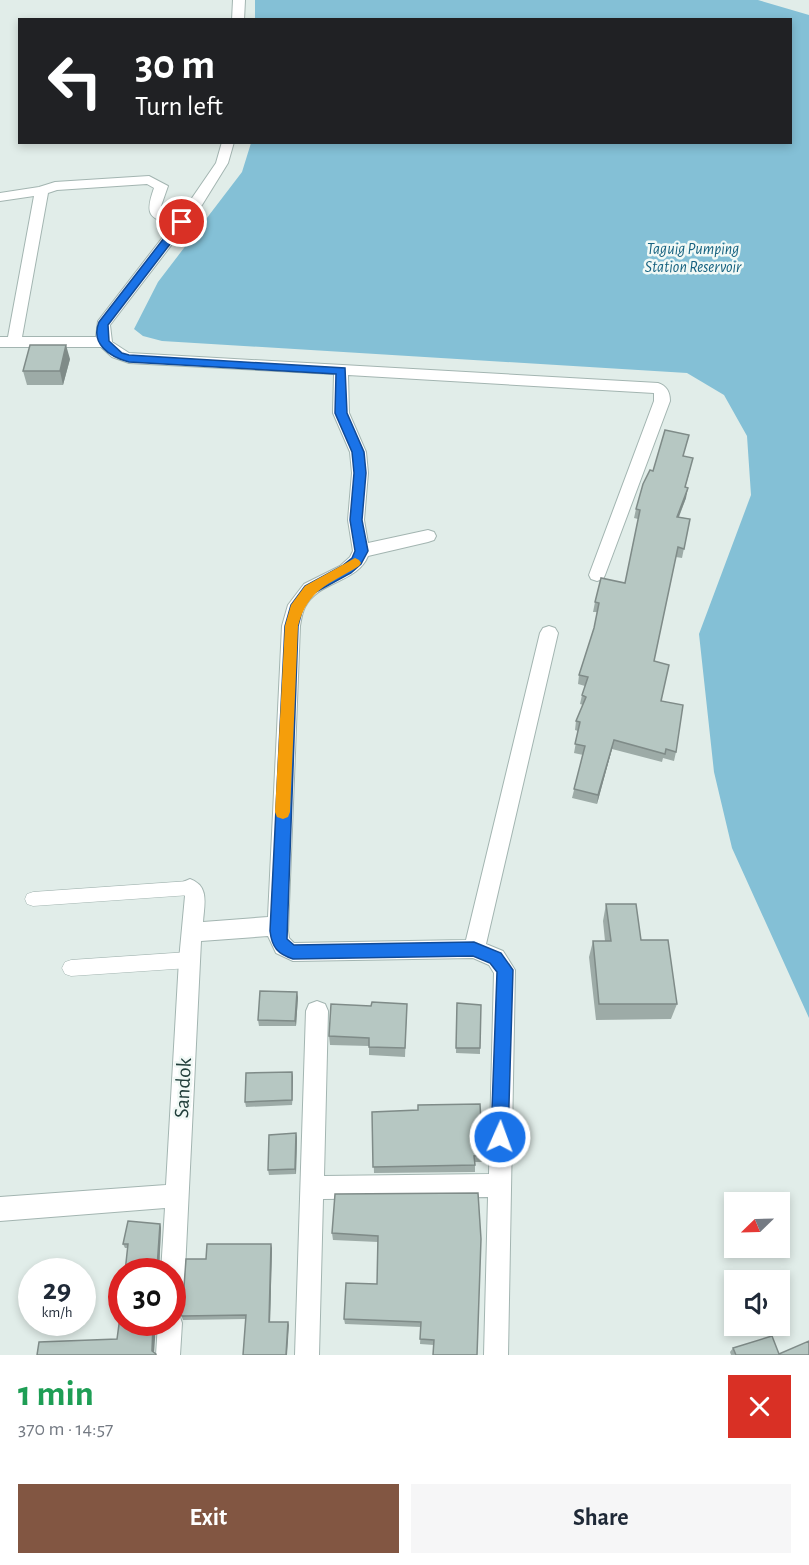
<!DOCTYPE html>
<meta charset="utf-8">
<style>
body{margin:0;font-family:"Alegreya Sans",sans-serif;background:#f6f6f7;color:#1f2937;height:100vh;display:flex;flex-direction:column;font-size:22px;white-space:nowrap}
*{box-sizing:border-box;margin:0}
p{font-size:20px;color:#747a83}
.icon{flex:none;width:33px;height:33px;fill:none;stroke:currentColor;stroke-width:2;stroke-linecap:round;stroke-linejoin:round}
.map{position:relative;height:1355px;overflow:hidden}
.details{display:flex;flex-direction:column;background:#fff;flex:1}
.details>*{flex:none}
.top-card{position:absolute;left:18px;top:18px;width:774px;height:126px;border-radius:0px;box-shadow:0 3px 9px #0003;background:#202124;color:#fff;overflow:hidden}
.needle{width:39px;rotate:247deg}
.tools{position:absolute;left:724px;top:1192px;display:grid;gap:12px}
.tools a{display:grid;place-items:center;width:66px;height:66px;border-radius:0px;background:#fff;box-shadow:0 3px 9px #0003;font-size:30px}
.speed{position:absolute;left:18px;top:1258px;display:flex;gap:12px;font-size:30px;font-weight:700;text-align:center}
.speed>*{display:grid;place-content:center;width:78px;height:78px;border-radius:50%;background:#fff;box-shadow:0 3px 9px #0003;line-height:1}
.speed small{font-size:15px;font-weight:400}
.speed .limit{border:9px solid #d22;background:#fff;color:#111}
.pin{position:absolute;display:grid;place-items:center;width:51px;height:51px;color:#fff;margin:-26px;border:3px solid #fff;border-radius:50%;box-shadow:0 2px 6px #0007}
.me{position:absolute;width:66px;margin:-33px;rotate:2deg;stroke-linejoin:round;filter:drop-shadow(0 0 4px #0008)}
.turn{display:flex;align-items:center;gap:21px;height:126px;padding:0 18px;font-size:27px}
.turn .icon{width:78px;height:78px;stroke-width:2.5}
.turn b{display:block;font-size:42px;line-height:51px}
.round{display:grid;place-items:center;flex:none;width:63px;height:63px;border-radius:0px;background:#f6f6f7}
.headline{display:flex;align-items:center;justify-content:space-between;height:102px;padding:0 18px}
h1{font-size:36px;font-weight:600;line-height:45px;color:#1e9e55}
.action{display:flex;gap:12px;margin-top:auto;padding:12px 18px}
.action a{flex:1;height:69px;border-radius:0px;background:#825642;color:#fff;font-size:24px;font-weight:600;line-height:69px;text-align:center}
.action a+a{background:#f6f6f7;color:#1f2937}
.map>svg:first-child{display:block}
</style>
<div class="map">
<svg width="809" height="1355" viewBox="0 0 809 1355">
<rect width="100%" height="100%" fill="#e1ede9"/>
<path fill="#84c0d6" d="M255,0H758L809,15V1018L732,848L714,772L699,634L751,495L747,436L724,395L687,373L162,341L143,336L134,329L158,282L242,172L251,143L790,142V20H255Z"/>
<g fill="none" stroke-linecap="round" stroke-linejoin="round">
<g stroke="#a3b5b1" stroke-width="1">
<path id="lane" d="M190,881L196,883L198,888L196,893L190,895L33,906L27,904L25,899L27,894L33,892Z
M189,952L195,954L198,960L195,966L189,968L71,976L65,974L62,968L65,962L71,960Z"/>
</g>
<g stroke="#a3b5b1" stroke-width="2">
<path id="street" d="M233,0H245L244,20H232Z
M222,142H234L228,163L202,205L110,325L112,342L129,353L658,383C667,386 670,392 670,401L605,575L603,579L597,581L591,579L589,575L654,401V393L348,375L349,413L366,452L368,473L364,520L368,543L428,530L434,532L436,536L434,540L428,542L368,556C357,583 318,581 305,607C302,613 301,620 300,626L288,931L289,938L294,943L466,940L540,633L543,628L549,626L555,628L558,633L486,944L503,951L515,970L508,1355H484L488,1197L323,1199L319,1355H295L306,1011L309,1004L317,1001L325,1004L328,1011L324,1176L489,1174L494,973L489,965L473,958L293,961L276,953L268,936L201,941L184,1291L181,1300L172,1303V1272H161L165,1208L0,1221V1197L166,1185L179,960L185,896L180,888L183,882L190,879C210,886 204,905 203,922L268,917L282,626L288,605L304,584L340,566L350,557L353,551L348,520L352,473L350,452L333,413L334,374L129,363L112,357L101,347H0V337H8L34,196L0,201V193L39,187L55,182L149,176L168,186L161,206L162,211L179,217L216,163ZM147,184L154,188C146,211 146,219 173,224L98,321L96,337H22L48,193L57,190Z
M172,1312L179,1314L182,1323L180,1355H156L158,1323H172Z"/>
</g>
<use href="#lane" fill="#fff" fill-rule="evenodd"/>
<use href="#street" fill="#fff" fill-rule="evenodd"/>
</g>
<path fill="#9daba7" d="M70,359L63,385H27L23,371Z
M684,456L691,467L685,488L686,498L679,517L690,519L682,558L676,557L654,661L661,701L676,752L674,761L663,758L662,762L612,749L597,804L572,798L583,755L574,753L578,731L575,730L576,721L583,705L580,704L582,695L585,686L578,684L579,675L594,628L597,612H593L595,602L625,583L638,519L634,518L636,509L653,471Z
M606,904L641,940L677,1004L671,1019L596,1020L589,957L593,941H605L603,921Z
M298,997L296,1026H259L258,1020Z
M457,1003L480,1048V1054L456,1053Z
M407,1004L405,1057L369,1055V1046L330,1045L329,1036L371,1006Z
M292,1072L293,1077L292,1105L246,1107L245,1102Z
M372,1112L483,1155L482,1162H475V1172L374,1173Z
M296,1133L297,1138L296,1174L269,1175L268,1170Z
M478,1193L434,1345L420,1344L421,1327L345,1324L344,1319L377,1284L378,1242L333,1240L332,1233Z
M160,1224L161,1228L159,1270H168L169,1272H125L128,1248H125L123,1244Z
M272,1248L270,1322L289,1325L246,1319L183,1320L180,1312L173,1310L172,1300L181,1297L206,1259Z
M733,1348L779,1354L809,1355H731L730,1352Z"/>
<path fill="#7f8b88" d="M66,345L70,359L63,385L60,371Z
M688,488L686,498L675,526L677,517Z
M614,740L612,749L597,804L598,795Z
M297,992L298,997L296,1026L295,1021Z
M292,1072L293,1077L292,1105Z
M296,1133L297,1138L296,1174L295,1169Z
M160,1224L161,1228L159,1272L157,1268Z
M271,1244L272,1248L270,1325L269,1322Z
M288,1322L289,1325L287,1355H286Z
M153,1323H156L154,1355L152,1351Z"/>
<path fill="#b6c7c2" stroke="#7f8b88" stroke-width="1.5" d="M30,345H66L60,371H23Z
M665,430L689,435L683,456L693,458L685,487L688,488L677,517L690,519L684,549L678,547L654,661L669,665L661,701L683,705L676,752L666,749L665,754L614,740L598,795L574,789L585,746L575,744L580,722L576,721L586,697L582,695L588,677L579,675L594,628L599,603L595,602L601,578L625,583L640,510L636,509L643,484L650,470L653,471Z
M606,904H636L641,940H668L677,1004H599L593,941H611Z
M260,991L297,992L295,1021L258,1020Z
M372,1002L407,1004L405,1048L369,1047V1038L329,1036L331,1004L371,1006Z
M457,1003L481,1005L480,1048H456Z
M292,1072V1100L245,1102L246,1073Z
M480,1104L483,1155L474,1156L475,1165L373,1167L372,1112L418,1110V1105Z
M296,1133L295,1169L268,1170L269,1135Z
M478,1193L481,1239L477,1355H433L434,1340L420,1339L421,1322L344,1319L346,1283L377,1284L378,1236L332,1233L335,1194Z
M128,1221L160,1224L157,1268L159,1270H168V1272H125L128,1244H123Z
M207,1244H271L269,1322H288L286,1355H243L246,1315L182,1316L178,1308L172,1306V1300L181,1297L184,1287L186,1259H206Z
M122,1302V1323H153L152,1351L156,1354V1355H37L39,1342L117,1339Z
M772,1336L779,1354L809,1341V1355H736L733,1348Z"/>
<path fill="#1a73e8" stroke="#114b97" stroke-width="1.5" d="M182,219L187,222L108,325L109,341L122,353L129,355L345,368L347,413L364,452L366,473L362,520L368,551L361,564L351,573L314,593L303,607L298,626L287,939L294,945L474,942L501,953L513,970L508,1137L506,1143L500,1146L494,1143L491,1137L497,972L490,963L473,956L293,959C278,954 272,948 270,931L285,626L291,605L305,586L342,566L352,558L355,551L350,520L354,473L352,452L335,413L336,374L129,362C110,357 90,344 99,322L178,220Z"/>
<path fill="#f59e0b" d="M355,558L359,560L361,563L359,566C328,585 308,589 298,626L290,812L288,817L283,819L277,817L275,812L285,626L291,605L305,586Z"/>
<g text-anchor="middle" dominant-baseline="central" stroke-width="5" stroke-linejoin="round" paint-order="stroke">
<g font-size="16" font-style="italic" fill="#15617f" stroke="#f1f9f6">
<text x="693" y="249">Taguig Pumping<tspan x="693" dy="18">Station Reservoir</tspan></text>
</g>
<g font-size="21" fill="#203e3a" stroke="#f1f9f6">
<text transform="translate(183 1088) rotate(-87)">Sandok</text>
</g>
</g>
</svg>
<div class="tools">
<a><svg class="needle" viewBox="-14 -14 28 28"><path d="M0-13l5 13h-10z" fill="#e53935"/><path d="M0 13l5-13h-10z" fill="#747a83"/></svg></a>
<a><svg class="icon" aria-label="sound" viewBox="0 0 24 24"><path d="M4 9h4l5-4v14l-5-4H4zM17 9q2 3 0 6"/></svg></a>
</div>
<div class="speed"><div>29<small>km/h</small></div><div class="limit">30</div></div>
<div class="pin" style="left:182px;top:222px;background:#d93025"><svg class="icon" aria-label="arrive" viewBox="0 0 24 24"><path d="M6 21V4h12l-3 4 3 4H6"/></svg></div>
<svg class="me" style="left:500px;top:1137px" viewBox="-20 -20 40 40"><circle r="17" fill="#1a73e8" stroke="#fff" stroke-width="3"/><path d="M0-11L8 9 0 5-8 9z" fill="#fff"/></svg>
<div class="top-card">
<div class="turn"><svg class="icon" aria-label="left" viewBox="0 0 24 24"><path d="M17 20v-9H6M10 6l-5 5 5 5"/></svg><div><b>30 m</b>Turn left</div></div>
</div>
</div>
<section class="details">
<div class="headline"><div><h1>1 min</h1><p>370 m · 14:57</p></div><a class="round" style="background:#d93025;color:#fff"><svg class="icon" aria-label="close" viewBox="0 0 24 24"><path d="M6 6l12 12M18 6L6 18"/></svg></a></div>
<div class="action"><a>Exit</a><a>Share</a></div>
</section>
